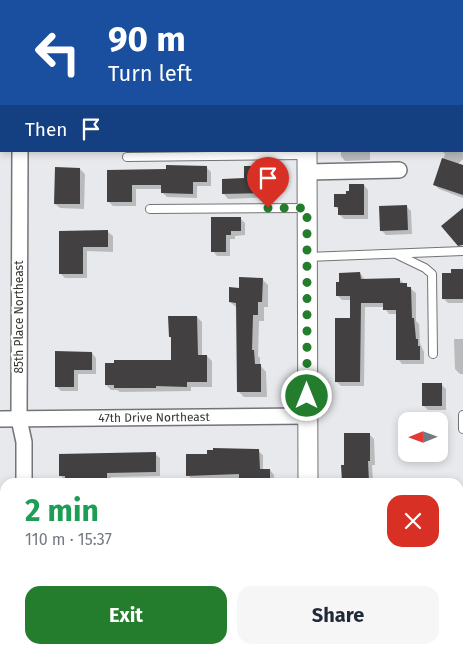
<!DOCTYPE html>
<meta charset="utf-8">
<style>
body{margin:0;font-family:"Fira Sans",sans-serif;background:#f6f6f7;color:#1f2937;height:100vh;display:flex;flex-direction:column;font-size:19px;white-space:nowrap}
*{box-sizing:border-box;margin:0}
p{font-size:16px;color:#747a83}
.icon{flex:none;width:28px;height:28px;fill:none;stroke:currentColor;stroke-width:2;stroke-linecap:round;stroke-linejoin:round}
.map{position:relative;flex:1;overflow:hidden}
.panel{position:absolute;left:0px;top:478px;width:464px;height:176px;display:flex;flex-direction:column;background:#fff;border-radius:15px 15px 0 0;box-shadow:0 2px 8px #0003}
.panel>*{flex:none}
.hud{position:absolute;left:0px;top:0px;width:464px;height:152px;box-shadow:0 2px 8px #0003;background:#1a4fa0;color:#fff;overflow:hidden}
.needle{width:32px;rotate:269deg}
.buttons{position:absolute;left:398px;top:412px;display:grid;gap:10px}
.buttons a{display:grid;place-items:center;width:50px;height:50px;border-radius:10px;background:#fff;box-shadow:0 2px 8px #0003;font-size:25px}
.pin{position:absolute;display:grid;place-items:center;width:42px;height:42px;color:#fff;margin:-51px -21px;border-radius:50% 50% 50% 0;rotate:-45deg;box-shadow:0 0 5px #0007}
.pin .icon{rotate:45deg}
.me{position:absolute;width:55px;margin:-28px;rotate:0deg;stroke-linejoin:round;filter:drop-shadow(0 0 4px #0008)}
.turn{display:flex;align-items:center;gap:18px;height:105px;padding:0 25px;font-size:22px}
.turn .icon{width:65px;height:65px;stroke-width:2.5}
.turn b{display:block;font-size:35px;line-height:42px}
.then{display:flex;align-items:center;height:48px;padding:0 25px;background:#0003;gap:10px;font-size:19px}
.round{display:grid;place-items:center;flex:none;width:52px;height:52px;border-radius:15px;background:#f6f6f7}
.overview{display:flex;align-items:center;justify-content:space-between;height:85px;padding:0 25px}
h1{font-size:30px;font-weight:700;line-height:38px;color:#1e9e55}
.action{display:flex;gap:10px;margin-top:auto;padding:10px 25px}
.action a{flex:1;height:58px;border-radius:15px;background:#237d2c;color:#fff;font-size:20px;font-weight:700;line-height:58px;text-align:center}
.action a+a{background:#f6f6f7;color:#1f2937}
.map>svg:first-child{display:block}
</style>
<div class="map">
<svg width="463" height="653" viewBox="0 0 463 653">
<rect width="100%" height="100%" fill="#e8e9ec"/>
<path fill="#0003" d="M57,0H82V1H59Z
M252,0H269V1H252Z
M340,0H372V1H340Z
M398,0H416V1H398Z
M462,76H463L462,103Z
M462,118L463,159L457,165L463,167V198L439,189L434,184L445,154L442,151H462Z
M341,151H370V160L345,161L341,156Z
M206,167L211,172V186H197V198L167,197L162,192V189H136V206H113L109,202L108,171L167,170Z
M266,167L270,172L271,197L228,199L224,194Z
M80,169L85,174L84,209L60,208L55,204Z
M364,185L368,190V219H344L339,214V210L335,206L347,195Z
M406,206L411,211L412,234L386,235L381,230Z
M240,218L245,223V235L235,236V239H230V256H217L213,251L212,219Z
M61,232H108L113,236V252L87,251V278H65L60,273Z
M463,270V303H448L443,298L452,274Z
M360,273L365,280H400L416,293V321L419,324L420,343L424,352V364H402L398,359L397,314H389L384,307H365L364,386H341L336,381L351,319V300H342L337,295Z
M262,279L268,285V307H264V321H259L258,356L260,358V365L266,372L267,397H244L238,391L237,308L230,302L240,289Z
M197,317L202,322V356H207L212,361V387H191V391L120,392L117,390H111L106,385L172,361V339L170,337Z
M454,339H463V374H460L455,369Z
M92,353L96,358V374H78V391H61L56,386Z
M441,384L446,389V410H428L423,405Z
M369,434L374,439L375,465H372L373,482H343V467H345Z
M258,451L263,455V470H270L274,475V482H233V479L192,480L188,475L208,455Z
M155,454L160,458V476L111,477V482H67L60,475Z
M53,649H242V653H53Z
M338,649H361V653H338Z"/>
<path fill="#424041" d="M442,158L463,165V195L433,185Z
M166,165L207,166V182H193V194L161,193V185H132V202H107V170L166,169Z
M244,166H266L267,193L222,194V179L244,178Z
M55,167L80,168V204H54Z
M349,184H364V215H338V207H334V194H346V191H349Z
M407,205L408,230L380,231L379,206Z
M463,208V245L458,246L441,226Z
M211,217H241V231H231V235H226V252H211Z
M108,230V247H83V274H59V231Z
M451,269H463V299H442V273H451Z
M360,272L361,279L400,278V283H407V287H411L412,318H414L416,339H418V346H420V360H396V310H383V303H361L360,382H335V318H350V296H336V282H339V273Z
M239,277L263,278L262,302H258V315H253L252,350H254L255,364H261V392H237L236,303L229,302V287L239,288Z
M168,316H197L198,355H207V382H187V387L156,386V388H114V385H105V363H114V360H171V337H169Z
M55,351L92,352V370H74V387H55Z
M422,383H442V406H422Z
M344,433H370V461H368L369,482H342L341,465H344Z
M213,448L259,449L260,469H270V482H239V474L186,476V454H207V450H213Z
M156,452V472L107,473V480H65V476H59V454Z"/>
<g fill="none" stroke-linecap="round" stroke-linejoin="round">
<g stroke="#737477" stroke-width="10">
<path id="service" d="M127,157L307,155
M150,209L307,208
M398,255L425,268L432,274L433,354
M307,257L463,251
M463,415V429"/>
</g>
<g stroke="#737477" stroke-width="18">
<g id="minor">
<path d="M20,1V0"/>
<path d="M20,151L19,419L24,442V482"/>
<path d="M307,172L399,170"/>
<path id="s1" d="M0,419L307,416"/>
<path d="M22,653V649"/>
</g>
</g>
<g stroke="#737477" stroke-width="21">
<path id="tertiary" d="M307,0V1
M307,151L308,482
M459,562H463
M308,653V649"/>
</g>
<use href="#service" stroke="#fff" stroke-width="8"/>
<use href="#minor" stroke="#fff" stroke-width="15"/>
<use href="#tertiary" stroke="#fff" stroke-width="19"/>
</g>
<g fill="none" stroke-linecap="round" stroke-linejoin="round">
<path stroke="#237d2c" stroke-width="9" stroke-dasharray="0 16.2" d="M268,208H307V396"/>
</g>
<g text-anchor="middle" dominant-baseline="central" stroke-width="5" stroke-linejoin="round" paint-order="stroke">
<g font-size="12" fill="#343535" stroke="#fff">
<text transform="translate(19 317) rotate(-90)">85th Place Northeast</text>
<text stroke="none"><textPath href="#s1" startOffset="154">47th Drive Northeast</textPath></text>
</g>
</g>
</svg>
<div class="buttons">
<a><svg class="needle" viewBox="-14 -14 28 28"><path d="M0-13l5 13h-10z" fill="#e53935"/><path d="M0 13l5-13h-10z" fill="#747a83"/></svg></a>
</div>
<div class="pin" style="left:268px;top:208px;background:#d93025"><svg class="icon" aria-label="arrive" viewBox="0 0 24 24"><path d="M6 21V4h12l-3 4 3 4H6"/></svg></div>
<svg class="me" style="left:307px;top:396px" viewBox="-20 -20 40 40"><circle r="17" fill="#237d2c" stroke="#fff" stroke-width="3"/><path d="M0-11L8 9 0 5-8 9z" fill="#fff"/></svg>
<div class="hud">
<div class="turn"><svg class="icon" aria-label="left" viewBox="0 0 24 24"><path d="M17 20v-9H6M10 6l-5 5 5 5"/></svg><div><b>90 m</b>Turn left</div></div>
<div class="then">Then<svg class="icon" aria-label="arrive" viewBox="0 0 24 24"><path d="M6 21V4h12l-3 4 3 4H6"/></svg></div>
</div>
<section class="panel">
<div class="overview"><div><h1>2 min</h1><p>110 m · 15:37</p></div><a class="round" style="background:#d93025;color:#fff"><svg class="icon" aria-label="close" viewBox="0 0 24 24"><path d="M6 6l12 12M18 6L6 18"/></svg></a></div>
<div class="action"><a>Exit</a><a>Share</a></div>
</section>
</div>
